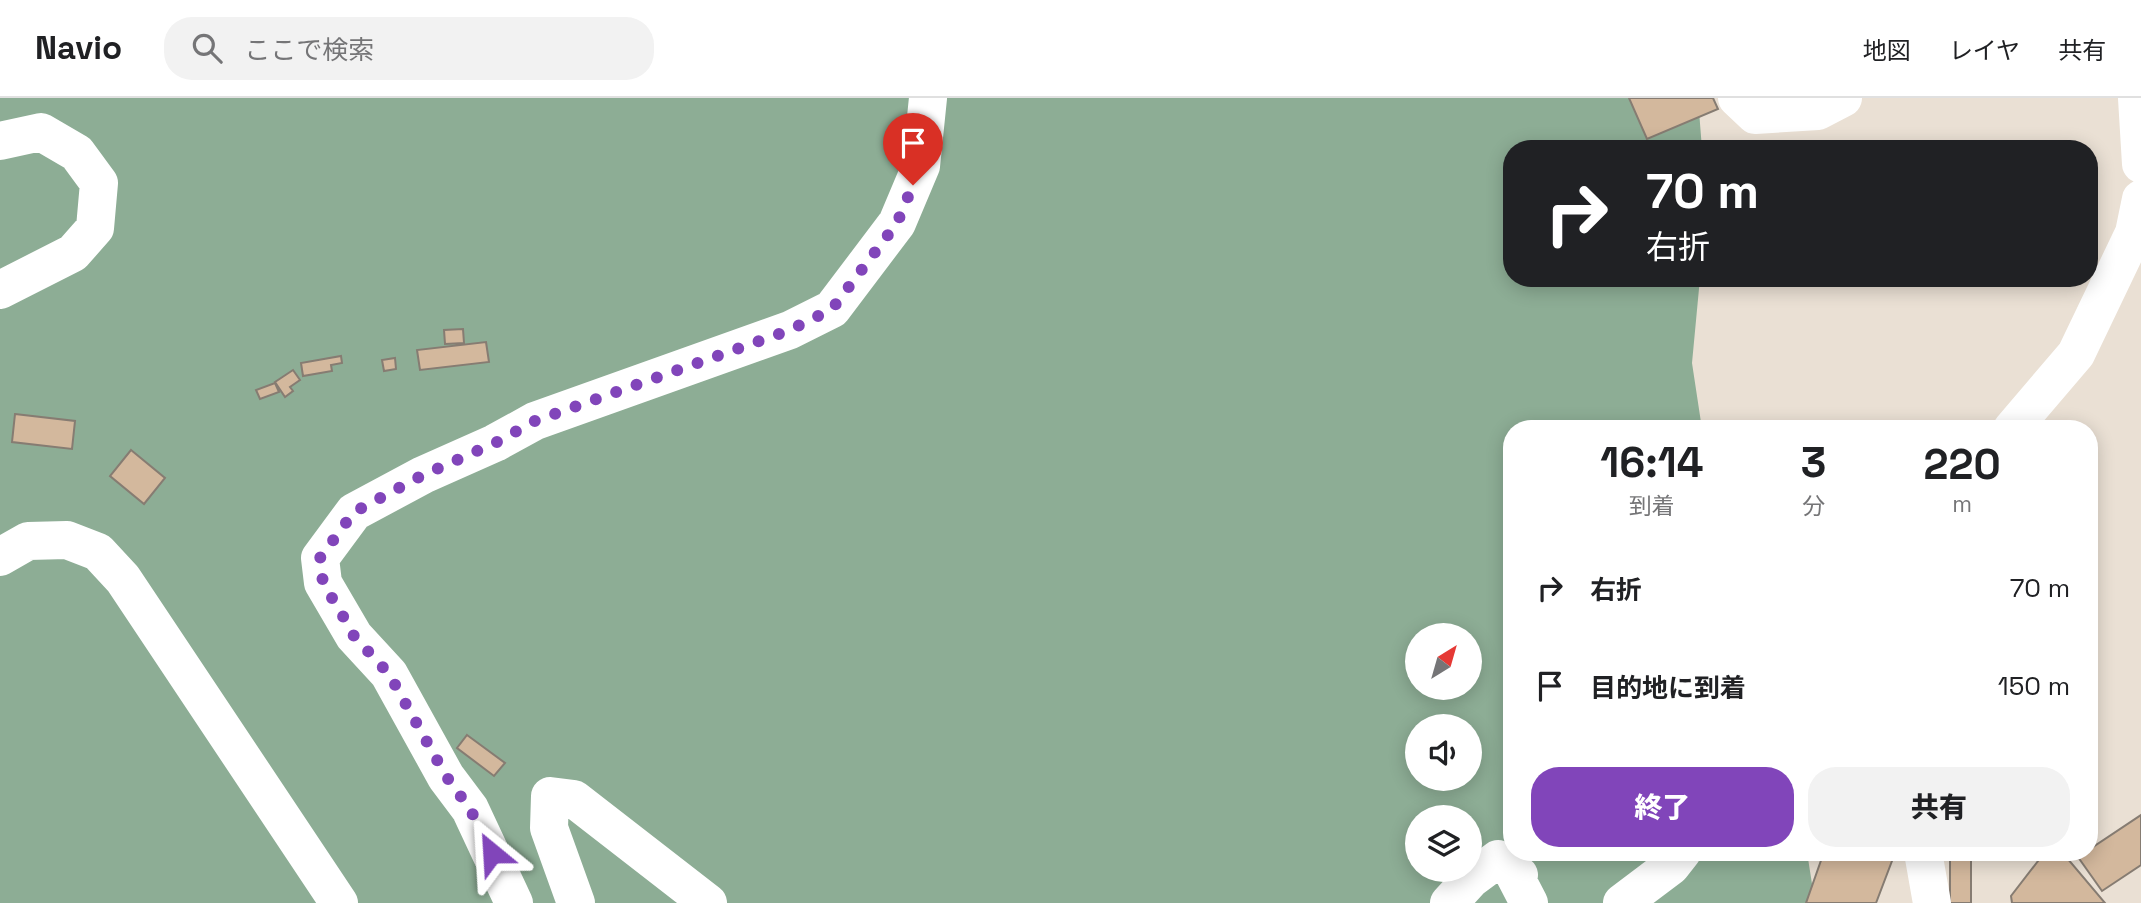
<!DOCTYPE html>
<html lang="ja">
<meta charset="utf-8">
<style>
body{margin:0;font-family:"Space Grotesk","Noto Sans JP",sans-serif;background:#f2f2f2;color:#202124;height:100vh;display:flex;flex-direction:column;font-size:26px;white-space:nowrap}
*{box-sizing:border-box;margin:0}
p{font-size:23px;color:#757577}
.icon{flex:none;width:38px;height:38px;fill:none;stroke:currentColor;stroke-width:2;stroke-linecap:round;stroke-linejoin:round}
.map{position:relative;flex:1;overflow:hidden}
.sheet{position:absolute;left:1503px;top:322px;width:595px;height:441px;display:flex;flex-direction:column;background:#fff;border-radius:28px;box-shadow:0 4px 18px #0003}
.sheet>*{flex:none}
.guide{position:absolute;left:1503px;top:42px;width:595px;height:147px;border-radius:28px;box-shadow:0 4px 18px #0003;background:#202124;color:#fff;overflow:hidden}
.needle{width:46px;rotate:37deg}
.buttons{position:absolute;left:1405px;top:525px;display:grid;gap:14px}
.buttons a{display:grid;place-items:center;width:77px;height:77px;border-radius:50%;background:#fff;box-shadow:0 4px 18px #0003;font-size:35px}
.pin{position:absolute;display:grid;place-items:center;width:60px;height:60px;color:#fff;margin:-72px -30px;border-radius:50% 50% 50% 0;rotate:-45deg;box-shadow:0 0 7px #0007}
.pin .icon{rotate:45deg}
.me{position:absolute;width:77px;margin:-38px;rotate:333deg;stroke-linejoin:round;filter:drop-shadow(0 0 5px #0008)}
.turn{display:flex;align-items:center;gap:24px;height:147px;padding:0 28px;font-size:32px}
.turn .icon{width:91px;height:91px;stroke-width:2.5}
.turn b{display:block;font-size:49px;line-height:60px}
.eta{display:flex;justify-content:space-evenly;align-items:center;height:119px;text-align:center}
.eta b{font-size:42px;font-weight:800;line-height:49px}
.cta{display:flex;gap:14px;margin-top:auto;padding:14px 28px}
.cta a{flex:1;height:80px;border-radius:28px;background:#8145ba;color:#fff;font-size:28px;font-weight:800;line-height:80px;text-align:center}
.cta a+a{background:#f2f2f2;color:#202124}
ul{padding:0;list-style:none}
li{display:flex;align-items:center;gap:21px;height:98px;padding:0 28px}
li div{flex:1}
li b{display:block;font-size:26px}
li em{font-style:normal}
header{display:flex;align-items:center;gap:42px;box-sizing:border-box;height:98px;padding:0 35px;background:#fff;border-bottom:2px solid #e0e0e0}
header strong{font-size:33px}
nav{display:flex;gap:38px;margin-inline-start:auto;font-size:24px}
.search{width:490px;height:63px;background:#f2f2f2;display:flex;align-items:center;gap:18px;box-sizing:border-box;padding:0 24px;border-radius:28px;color:#757577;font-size:26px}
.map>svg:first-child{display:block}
</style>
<header>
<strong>Navio</strong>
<div class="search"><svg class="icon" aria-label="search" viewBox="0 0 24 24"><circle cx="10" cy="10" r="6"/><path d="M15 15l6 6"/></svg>ここで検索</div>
<nav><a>地図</a><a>レイヤ</a><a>共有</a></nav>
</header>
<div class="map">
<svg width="2141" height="805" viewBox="0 0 2141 805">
<rect width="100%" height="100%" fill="#eae0d4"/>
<path fill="#8dad95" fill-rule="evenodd" d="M0,0H1698L1702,51H1512V180H1700L1692,265L1702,331H1512V754H1807L1815,805H0ZM1418,537H1470V590H1418ZM1418,628H1470V681H1418ZM1418,719H1470V772H1418Z"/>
<path fill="#d3b89d" stroke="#867c72" stroke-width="2" d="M1629,0H1713L1718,11L1647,41Z
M463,231L464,245L445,246L444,232Z
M486,244L489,264L420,272L417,252Z
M341,258L342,265L331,267L332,273L303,278L301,265Z
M395,260L396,271L384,273L382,262Z
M293,272L300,282L290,289L293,293L285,299L275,284Z
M275,285L279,294L260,301L256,292Z
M15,316L75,323L72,351L12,344Z
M131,352L165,380L144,406L110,378Z
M467,637L505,665L494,678L457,650Z
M2141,717V767L2102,793L2078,759Z
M1824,754L1895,755L1876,805H1806Z
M2045,754H2062L2105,805H2012L2011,798Z
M1950,755H1971V805H1950Z"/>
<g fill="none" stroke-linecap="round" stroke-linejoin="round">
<path stroke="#fff" stroke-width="38" d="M1737,0L1755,17L1818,13L1843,0
M2137,0L2141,66
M0,43L41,34L77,55L99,85L95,130L73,155L0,192
M2012,331L2076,256L2134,135L2141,101
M0,459L28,443L67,442L98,454L123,481L339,805
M1923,754L1932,805
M514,805L470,711L446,679L389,576L354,538L323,485L320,460L354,414L423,377L495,345L535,323L790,232L832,211L897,125L921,68L928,0
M576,805L549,730L550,698L574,701L708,805
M1449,805L1471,781L1498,761L1519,777L1515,778L1529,805
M1622,805L1671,768L1682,754"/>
</g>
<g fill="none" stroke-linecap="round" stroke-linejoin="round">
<path stroke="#8145ba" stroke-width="12" stroke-dasharray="0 21.6" d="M492,755L470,711L446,678L389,576L354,538L344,520L323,485L320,460L354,414L423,377L495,345L535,323L790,232L832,211L897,125L913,87"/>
</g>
</svg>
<div class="buttons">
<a><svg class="needle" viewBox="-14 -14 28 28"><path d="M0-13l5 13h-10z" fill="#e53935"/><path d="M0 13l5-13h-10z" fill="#757577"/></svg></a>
<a><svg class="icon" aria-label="sound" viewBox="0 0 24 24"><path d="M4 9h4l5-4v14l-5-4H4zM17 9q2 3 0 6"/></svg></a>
<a><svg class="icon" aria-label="layers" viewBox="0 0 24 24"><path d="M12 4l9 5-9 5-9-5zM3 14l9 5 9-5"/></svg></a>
</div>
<div class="pin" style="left:913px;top:87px;background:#d93025"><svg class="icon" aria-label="arrive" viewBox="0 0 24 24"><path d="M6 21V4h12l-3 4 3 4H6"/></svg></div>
<svg class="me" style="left:492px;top:755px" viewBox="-20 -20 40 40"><path d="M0-17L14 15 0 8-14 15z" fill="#8145ba" stroke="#fff" stroke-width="4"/></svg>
<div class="guide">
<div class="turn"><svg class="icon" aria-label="right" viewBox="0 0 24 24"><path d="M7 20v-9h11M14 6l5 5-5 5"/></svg><div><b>70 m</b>右折</div></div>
</div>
<section class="sheet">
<div class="eta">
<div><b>16:14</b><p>到着</p></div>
<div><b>3</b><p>分</p></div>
<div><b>220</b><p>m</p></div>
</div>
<ul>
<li><svg class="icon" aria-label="right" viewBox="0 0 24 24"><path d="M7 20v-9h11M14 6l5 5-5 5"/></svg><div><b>右折</b></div><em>70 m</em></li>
<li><svg class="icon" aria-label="arrive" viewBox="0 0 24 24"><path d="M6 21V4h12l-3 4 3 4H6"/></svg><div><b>目的地に到着</b></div><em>150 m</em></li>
</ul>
<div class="cta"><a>終了</a><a>共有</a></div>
</section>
</div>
